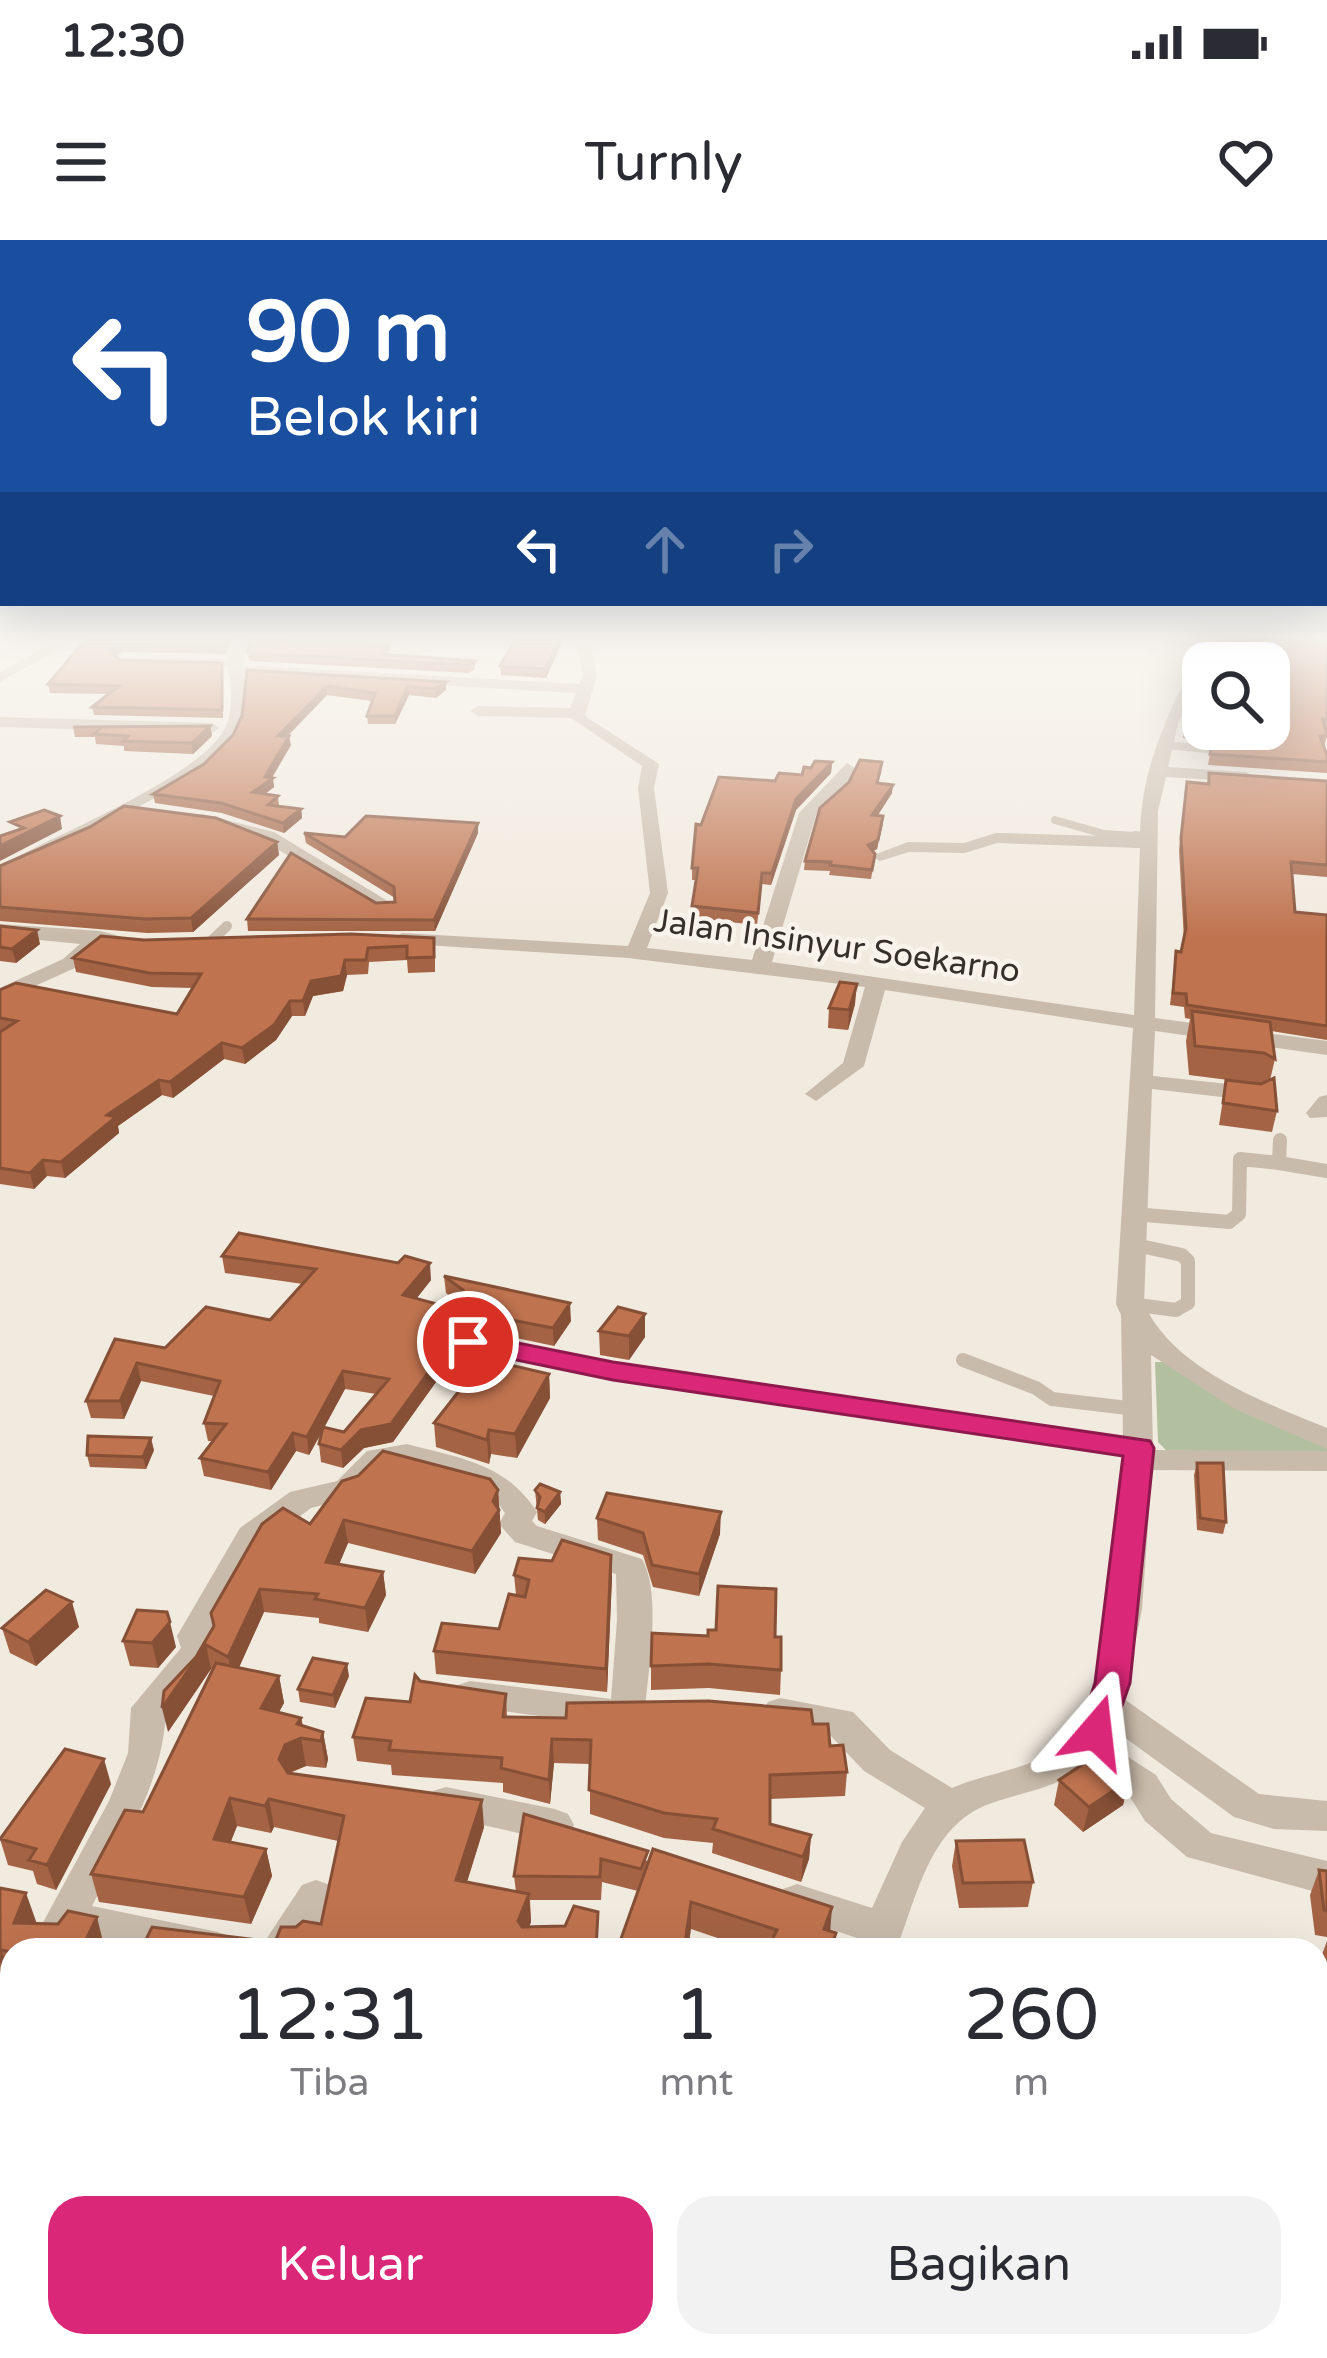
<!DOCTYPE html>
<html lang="id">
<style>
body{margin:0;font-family:"Varela Round",sans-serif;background:#f2f2f3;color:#2b2b33;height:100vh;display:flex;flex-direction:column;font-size:45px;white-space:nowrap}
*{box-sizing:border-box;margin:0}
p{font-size:39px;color:#7c7c81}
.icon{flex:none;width:66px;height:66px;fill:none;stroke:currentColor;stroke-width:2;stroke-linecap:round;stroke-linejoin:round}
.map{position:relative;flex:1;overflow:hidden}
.side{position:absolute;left:0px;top:1698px;width:1329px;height:420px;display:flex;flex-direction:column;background:#fff;border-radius:36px 36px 0 0;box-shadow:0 12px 48px #0002}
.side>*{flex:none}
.top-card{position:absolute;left:0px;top:0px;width:1329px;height:366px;box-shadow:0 12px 48px #0002;background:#1a4fa0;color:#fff;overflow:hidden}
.buttons{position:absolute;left:1182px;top:402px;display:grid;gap:24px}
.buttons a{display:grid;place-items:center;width:108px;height:108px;border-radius:24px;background:#fff;box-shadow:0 12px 48px #0002;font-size:60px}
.pin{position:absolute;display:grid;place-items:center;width:102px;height:102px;color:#fff;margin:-51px;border:6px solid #fff;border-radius:50%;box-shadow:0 3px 12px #0007}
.me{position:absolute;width:132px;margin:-66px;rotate:17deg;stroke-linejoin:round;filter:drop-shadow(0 0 9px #0008)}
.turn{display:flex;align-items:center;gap:42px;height:252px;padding:0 48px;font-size:54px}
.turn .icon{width:156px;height:156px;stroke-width:2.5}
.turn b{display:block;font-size:84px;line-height:102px}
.lanes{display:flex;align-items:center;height:114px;padding:0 48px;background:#0003;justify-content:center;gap:60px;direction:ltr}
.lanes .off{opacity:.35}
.eta{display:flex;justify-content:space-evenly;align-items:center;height:204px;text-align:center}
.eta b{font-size:72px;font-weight:600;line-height:84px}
.primary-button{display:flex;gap:24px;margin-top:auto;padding:24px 48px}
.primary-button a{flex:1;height:138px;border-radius:36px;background:#db2777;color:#fff;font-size:48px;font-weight:600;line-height:138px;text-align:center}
.primary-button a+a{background:#f2f2f3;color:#2b2b33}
.status{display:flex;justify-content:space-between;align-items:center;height:84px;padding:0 60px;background:#fff;direction:ltr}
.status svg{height:33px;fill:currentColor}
header{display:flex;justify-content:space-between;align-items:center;height:156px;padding:0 48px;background:#fff;font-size:54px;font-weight:600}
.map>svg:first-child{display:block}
</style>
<div class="status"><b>12:30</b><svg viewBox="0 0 49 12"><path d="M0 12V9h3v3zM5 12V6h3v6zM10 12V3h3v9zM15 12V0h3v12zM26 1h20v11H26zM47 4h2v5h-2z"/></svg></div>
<header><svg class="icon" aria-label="menu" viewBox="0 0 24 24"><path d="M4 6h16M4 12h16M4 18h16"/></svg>Turnly<svg class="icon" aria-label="heart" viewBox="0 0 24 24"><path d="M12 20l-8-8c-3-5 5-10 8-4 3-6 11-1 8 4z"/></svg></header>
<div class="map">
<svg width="1327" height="2118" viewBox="0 0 1327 2118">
<rect width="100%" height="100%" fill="#f1eadf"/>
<path fill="#b2c09f" d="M1155,1122H1164L1327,1206V1215L1167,1211L1158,1202Z"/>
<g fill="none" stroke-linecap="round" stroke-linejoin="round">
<path stroke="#c9bbab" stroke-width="8" d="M1166,505L1206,509
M1055,580L1104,594L1149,597"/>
<path stroke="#c9bbab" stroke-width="10" d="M1135,596L1149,597
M208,704L227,686"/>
<path stroke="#c9bbab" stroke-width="14" d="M1279,923L1327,931
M1133,974L1229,982L1239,974L1240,919L1279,923L1280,900
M1130,1064L1176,1070L1188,1063V1021L1182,1015L1131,1004
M963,1120L1036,1148L1052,1159L1136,1169"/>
<path fill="#c9bbab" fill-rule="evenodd" d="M58,400H76L0,442V432Z
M234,400H248L244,425L579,444L583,435L576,400H590L597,435L585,476L659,524L654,548L668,653L647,708L752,720L799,573L847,523L855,528L845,547L816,575L772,722L1134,775L1140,608L997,603L965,613L909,612L880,621L871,616L908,602L964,603L996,593L1140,597C1140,525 1172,465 1205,400H1219L1208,423H1203V433L1178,484L1168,527L1246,532L1254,537L1246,542L1166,537L1158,571L1155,778L1327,801V815L1155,791L1153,836L1257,847L1268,854L1257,861L1152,849L1144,1064C1174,1130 1264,1162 1327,1188V1209L1235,1169L1151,1115L1153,1210L1327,1211V1231L1152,1230L1142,1369L1124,1459L1259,1554L1327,1561V1591L1274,1589L1234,1577L1113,1489L1105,1502L1156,1535L1171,1559L1211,1593L1327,1621V1655L1187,1617L1145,1581L1130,1557L1086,1526C1057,1548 1022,1552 989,1564C929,1586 917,1658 896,1710H856L860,1699L783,1673L778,1661L783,1649L797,1644L872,1668L902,1602L925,1568L864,1531L829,1494L768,1482L762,1472L768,1462L780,1458L853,1472L890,1510L952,1548C990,1531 1042,1529 1071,1497C1112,1451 1120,1279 1122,1216L613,1140L468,1111L454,1102L468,1093L613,1122L1123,1196L1121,1075L1116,1064L1133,788L885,750L864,826L816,861L805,854L843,823L865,747L628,718L395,703L392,699L402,693L628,706L650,653L638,548L642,526L571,478L478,476L470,471L478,466L570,468L576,453L244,434V478L225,510L170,550L0,640V626C54,595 195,540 224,490C234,473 232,442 227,427L122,424L115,420L117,417L230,419Z
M0,477L212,483L220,488L212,493L0,487Z
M202,574L274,592L396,666L379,670L262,600L196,583L193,579Z
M0,684L100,691L146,703L136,709L102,706L77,727L0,762V748L63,719L80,704L0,696Z
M1327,855V877L1310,878L1306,873L1319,857Z
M407,1204C459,1218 506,1223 537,1272L532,1281L537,1286L642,1319C662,1354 648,1430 645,1470L639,1480L604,1485L458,1465L453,1455L458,1445L470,1441L611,1459L617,1380L616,1334L515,1302L499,1284L505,1273L492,1255L456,1237L407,1224L387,1227L358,1256L311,1268L263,1304L211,1396L215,1408L198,1439L166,1473C162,1544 124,1603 92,1666L218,1692L232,1697L238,1710H137L76,1697L69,1710H28L109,1561L128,1513L131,1468L181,1408L177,1396L240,1288L290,1252L337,1241L367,1211Z
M446,1547L555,1569L568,1574L574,1585L568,1596L555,1601L446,1577L433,1573L428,1562L433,1551Z
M316,1640L330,1645L335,1657L302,1710H259L302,1645Z
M0,1863L12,1868V1911L0,1906Z
M556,2106H611L606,2118H551Z
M900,2106H983L988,2118H905Z"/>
</g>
<path fill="#a46344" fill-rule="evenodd" d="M232,400L226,414L122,412L115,416L120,420L222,423L223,478L94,475L92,467L108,454L50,453L48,444L82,404Z
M563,400L546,438L501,435L500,426Z
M1227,400H1321L1319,401V403L1327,404V490H1325L1327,496L1324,507L1327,515V533L1208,525L1212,503L1183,498L1184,488L1200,465L1228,404Z
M390,403V410L388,414L475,421V429L469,433L249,421L248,413Z
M247,430L446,450L436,458L409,455L395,484H368L367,476L372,461L327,455L287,496L291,505L272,538L274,547L265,554L278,556L279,566L301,569L302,578L284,593L222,573L155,563L153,554L204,524L233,495L242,476Z
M210,486L212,496L193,514L124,511V506L96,504L95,497H75L73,487Z
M832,522L831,533L796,570L771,645L762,644L757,685L692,678L696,640H692V628L701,585L775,541L802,535L811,528Z
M882,530L878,543L892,553L878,575L883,576V584L877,609L873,611L874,623L871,639L829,635L830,631L804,630L805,621Z
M1209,533L1327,541V637L1292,634L1295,672L1327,675V800L1271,791L1275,819L1270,840L1277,871L1272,892L1219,885L1226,840L1260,844L1189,835L1186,801L1190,779L1185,778L1184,767L1170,765L1176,711L1181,712L1184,700L1179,610L1185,553L1207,544Z
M478,583V593L435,691H248L247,679L376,663L395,662V658L306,603L304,593L345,597Z
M277,602L279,615L193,692L147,693L0,681V626Z
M0,686L40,704L16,723L0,721Z
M351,694L435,712V732L408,733L407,720L369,722L368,734L347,735L343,751L313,756L305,776H292L276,800L245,824L224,819L173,858L162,855L118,886L119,893L65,938L47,936L34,949L0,944V750L177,774L193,748L152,747L76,732L73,718L144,700Z
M855,764L848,790L828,788L829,768Z
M222,1016L431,1040L416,1059L448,1067L454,1060L446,1053L444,1036L571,1081L554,1106L502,1095L488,1085L482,1091L466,1089L460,1093L463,1096L464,1114L457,1123L451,1121L393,1202L364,1208L343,1228L321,1222L319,1204L322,1192L309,1215L296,1211L271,1250L204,1236L200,1218L213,1201H208L204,1183L214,1156L141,1141L124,1179L91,1178L86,1161L115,1099L165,1108L270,1080L303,1044L225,1033ZM345,1149L376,1154L344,1192L324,1188Z
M599,1091L645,1097L629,1120L600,1115Z
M549,1134L550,1158L517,1218L491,1214L489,1224L436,1207L434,1183Z
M154,1210L146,1229L90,1227L87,1215Z
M1197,1223L1226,1282L1223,1294L1197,1290L1194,1235Z
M498,1250L501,1293L475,1334L348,1303L339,1324L383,1332L386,1355L368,1392L319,1383V1378L264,1372L239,1427L279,1436L284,1463L279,1472L301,1478L303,1486L323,1492L328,1519L326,1528L306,1526L290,1533L484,1587L467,1642L516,1652L514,1636L524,1574L836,1693L835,1710H753L691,1689L638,1651L602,1642L601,1660H530L531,1682L529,1687L599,1700L598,1710H141L275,1702L296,1687L321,1684L338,1601L274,1587L271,1593L237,1586L230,1602L266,1609L272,1636L251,1684L99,1662L91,1634L143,1572L213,1430L211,1429L168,1492L196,1417L214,1386L310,1284Z
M535,1250L560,1252L561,1264L545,1284L538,1280Z
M597,1278L720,1294L699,1356L653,1347L643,1315L598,1300Z
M552,1321L612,1337L607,1452L436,1434L434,1411L499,1389L516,1355L514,1335Z
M137,1370L176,1407L158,1428L130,1426L123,1401Z
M79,1387L36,1426L10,1413L2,1388Z
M708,1396L775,1397L781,1430L780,1455L709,1448L651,1450V1426Z
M349,1436L335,1468L300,1462L298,1449Z
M420,1441L506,1454L507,1477L813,1484L830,1506L847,1532L845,1556L770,1559V1584L811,1595L809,1619L801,1642L712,1613L713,1603L664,1598L590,1574V1524L554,1523L550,1564L503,1552V1543L392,1535L391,1525L357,1521L353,1497L410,1462Z
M1059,1540H1129L1123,1565L1083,1592L1054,1565Z
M111,1544L56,1650L37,1644L33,1631L8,1625L0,1599Z
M956,1601L1033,1642L1028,1667L959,1668L952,1626Z
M1319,1630L1327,1631V1697L1315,1695L1310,1655Z
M0,1648L37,1683L106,1708L105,1710H12V1742L10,1746L0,1744Z
M1327,1701V1802L1319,1801L1317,1768V1728Z
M1317,1857L1327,1858V2023L1317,1988Z
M12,1903V2013L0,2015V1905Z
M224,2106H316L310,2118H228Z
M329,2106H475L470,2118H363Z
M726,2106H831L828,2118H723Z"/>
<path fill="#865037" d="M559,400H563L546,438L545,429Z
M121,404L122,412L111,418L109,410Z
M446,442V450L436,458L435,449Z
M327,446V455L279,505L278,496Z
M408,446L409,455L395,484V476Z
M210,486L212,496L193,514L192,503Z
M289,496L291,505L270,540L273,538L274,547L254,562L253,552L265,537Z
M832,522L831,533L796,570L771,645L772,633L796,559Z
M893,545L892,553L872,584V575Z
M301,569L302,578L284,593L283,583Z
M60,576L62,589L0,621V606Z
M883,576L877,609L867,614L868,605Z
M478,583V593L435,691L434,680Z
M277,602L279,615L193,692L191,678Z
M37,690L40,704L16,723L12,709Z
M345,720L347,735L343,751L313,756L305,776L303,761L311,741Z
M857,744L855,764L848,790L849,770Z
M290,761L292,776L276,800L245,824L242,808Z
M222,803L224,819L173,858L170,842Z
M159,840L162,855L118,886L119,893L65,938L61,922L107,875Z
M43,920L47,936L34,949L30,933Z
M430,1023L431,1040L405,1073L403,1055Z
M570,1063L571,1081L554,1106L553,1088Z
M486,1067L488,1085L482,1091L481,1074Z
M464,1072L466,1089L450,1101L448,1083Z
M645,1074V1097L629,1120V1096Z
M463,1096L464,1114L457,1123L455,1105Z
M449,1104L451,1121L393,1202L364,1208L343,1228L341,1210Z
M137,1123L141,1141L124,1179L120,1161Z
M343,1131L345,1149L309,1215L307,1197Z
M549,1134L550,1158L517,1218L515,1194Z
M489,1190L491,1214L489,1224L487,1200Z
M293,1193L296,1211L271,1250L268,1232Z
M151,1198L154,1210L146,1229L143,1217Z
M498,1250L501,1293L475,1334L472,1311Z
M560,1252L561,1264L545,1284V1272Z
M721,1272L720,1294L699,1356V1334Z
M344,1280L348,1303L330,1346L326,1322Z
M611,1315L612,1337L607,1452L606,1429Z
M383,1332L386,1355L368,1392L365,1368Z
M260,1349L264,1372L233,1441L228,1417Z
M72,1362L79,1387L36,1426L28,1402Z
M170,1382L176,1407L158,1428L152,1403Z
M206,1405L211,1429L168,1492L162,1468Z
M347,1424L349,1436L335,1468L333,1455Z
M279,1436L284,1463L266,1495L261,1468Z
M301,1478L305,1499L301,1498L306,1526L290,1532L285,1547L279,1519L285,1505Z
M323,1492L328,1519L326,1528L321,1501Z
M552,1499L554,1523L550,1564L549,1540Z
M104,1519L111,1544L56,1650L47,1625Z
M1129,1540L1123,1565L1083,1592L1089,1567Z
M230,1558L237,1586L221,1627L214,1599Z
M269,1559L274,1587L271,1593L265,1566Z
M482,1560L484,1587L459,1667L456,1640Z
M811,1595L809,1619L801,1642L803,1617Z
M266,1609L272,1636L251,1684L244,1657Z
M26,1653L37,1684L14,1683Z
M529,1654L531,1682L520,1708L518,1681Z
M691,1662V1689L688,1710H684Z
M832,1667L830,1694L824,1689Z
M97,1677L105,1710H81Z
M1,1710L12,1739L10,1746L0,1721Z
M27,2106H43L41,2118H25Z
M297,2106H316L310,2118H292Z
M462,2106H475L470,2118H457Z
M677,2106H690L683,2118H669Z"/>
<path fill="#bf734f" stroke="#865037" stroke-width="3" d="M88,400H228L225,406L121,404L109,410L120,420L222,423V470L92,467L119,446L48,444L82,404Z
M249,400L390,403L382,414L475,421L469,425L248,413Z
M515,400H559L545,429L500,426Z
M1231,400H1319V403L1327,404V480L1323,479L1327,496H1320L1327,515V522L1210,514L1214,492L1184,488L1195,464L1200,465L1203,456V489H1269V423H1215L1221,409Z
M247,430L446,442L435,449L408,446L395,476H367L375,453L327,446L278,496H289L265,537L273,538L253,552L278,556L268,565L301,569L283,583L221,563L153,554L204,524L233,495L242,476Z
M210,486L192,503L123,501L128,496L94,494L102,487H73Z
M860,520L882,522L877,543L893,545L872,575L883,576L878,600L868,605L875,614L872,630L830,625L831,622L805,621L820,568L849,542Z
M815,521L832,522L796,559L772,633H762L758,673L692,666L698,628H692L696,584L701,585L719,537L775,541L779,533L802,535L804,527L811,528Z
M1209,533L1327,541V625L1291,622L1295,672L1327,675V786L1187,765L1186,754L1173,753L1176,711L1181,712L1186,688L1181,598L1187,542L1209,544Z
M124,566L216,578L277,602L191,678L145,679L0,667V626L90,587Z
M44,570L60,576L0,606V596L24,588L10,582Z
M366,576L478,583L434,680L247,679L291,613L376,663L395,662L394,647L304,593L345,597Z
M0,686L37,690L12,709L0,707Z
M351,694L434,698V717L407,718V706L368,708L366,720H345L341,736L311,741L303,761H290L274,785L242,808L222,803L170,842L159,840L107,875L116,877L61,922L43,920L30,933L0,928V792L17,781L0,778V750L16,743L177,774L201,734L149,733L73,718L101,696L144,700Z
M840,742L857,744L849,770L829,768Z
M1192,771L1270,782L1275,819L1264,813L1195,806Z
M1274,838L1277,871L1223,863L1226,840L1261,844Z
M239,993L398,1023L405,1016L430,1023L403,1055L448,1067L463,1050L444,1036L570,1063L553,1088L501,1078L486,1067L481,1074L464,1072L448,1083L463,1096L455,1105L449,1104L391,1184L361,1190L341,1210L319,1204L323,1187L344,1192L389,1139L343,1131L307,1197L293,1193L268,1232L200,1218L226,1184L204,1183L220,1141L137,1123L120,1161H86L115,1099L165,1108L206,1067L270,1080L316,1029L222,1016Z
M618,1067L645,1074L629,1096L599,1091Z
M484,1119L549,1134L515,1194L489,1190L487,1200L434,1183Z
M88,1196L151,1198L143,1217L87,1215Z
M383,1211L490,1239L498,1250L493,1261L499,1270L472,1311L344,1280L326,1322L383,1332L365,1368L315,1359L318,1354L260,1349L228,1417L206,1405L162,1468L164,1451L196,1417L214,1386L211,1373L262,1284L283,1268L310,1284L342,1241L358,1236Z
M1197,1223H1223L1226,1282L1200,1278Z
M540,1244L560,1252L545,1272L537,1268L540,1257L535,1250Z
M607,1253L721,1272L699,1334L652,1325L643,1293L597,1278Z
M562,1300L611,1315L606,1429L434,1411L442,1383L499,1389L509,1354L525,1357L529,1340L514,1335L519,1318L552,1321Z
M718,1346L776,1349L775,1397H781V1430L709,1424L651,1426L652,1393L708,1396V1390H716Z
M46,1350L72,1362L28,1402L2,1388Z
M137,1370L167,1372L170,1382L152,1403L123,1401Z
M313,1418L347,1424L333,1455L298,1449Z
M216,1423L279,1436L261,1468L301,1478L297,1484L323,1492L321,1501L301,1498L285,1505L279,1519L288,1533L482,1560L456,1640L529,1654L518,1681L522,1687L565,1686L574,1666L598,1672L596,1710H563L526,1700L524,1710H141L152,1687L275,1702L281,1687H296L303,1681L321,1684L344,1576L269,1559L265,1566L230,1558L214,1599L266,1609L244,1657L91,1634L125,1570L143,1572Z
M415,1435L420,1441L506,1454L503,1477L566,1478L567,1463L709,1461L811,1470L813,1484H828L830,1506L843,1505L847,1532L770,1535V1584L811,1595L803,1617L713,1589L717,1579L664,1573L589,1550L591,1500L552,1499L549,1540L501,1528L502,1518L389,1510L391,1501L353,1497L366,1458L410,1462Z
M65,1509L104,1519L47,1625L29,1620L36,1609L0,1599Z
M1100,1513L1129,1540L1089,1567L1059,1540Z
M524,1574L648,1611L641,1629L601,1619L600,1637L514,1636Z
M1024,1600L1033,1642L963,1643L956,1601Z
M653,1609L832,1667L824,1689L836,1693L830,1710H805L773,1698L777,1690L691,1662L684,1710H617Z
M1319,1630L1327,1631V1671L1324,1670Z
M0,1648L26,1653L14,1683L58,1684L68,1671L97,1677L81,1710H12V1712L1,1710L0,1712Z
M1317,1857L1327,1858V1937L1317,1907Z
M12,1903V1985L0,1987V1905Z
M12,2047V2106H27L25,2118H0V2048Z
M258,2106H297L292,2118Z
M394,2106H462L457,2118H448L428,2112L426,2117Z
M616,2106H677L669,2118H609Z
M726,2106H802L799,2118H723Z
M969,2109L1030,2118H969Z"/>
<linearGradient id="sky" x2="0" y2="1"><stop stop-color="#7eafd0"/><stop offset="0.57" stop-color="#f9f6f1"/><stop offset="1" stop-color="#f9f6f1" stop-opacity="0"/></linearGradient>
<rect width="1327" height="697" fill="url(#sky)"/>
<path fill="#db2777" stroke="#8e194d" stroke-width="3" d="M468,1093L613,1122L1150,1201L1154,1208L1130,1443L1109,1502L1096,1506L1084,1502L1079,1492L1095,1443L1123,1216L613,1140L458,1108L454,1102Z"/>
<g text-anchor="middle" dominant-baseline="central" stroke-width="9" stroke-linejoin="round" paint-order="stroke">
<g font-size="33" fill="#372f2a" stroke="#f9f4eb">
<text transform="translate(837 706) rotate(8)">Jalan Insinyur Soekarno</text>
</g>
</g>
</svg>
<div class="buttons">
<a><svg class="icon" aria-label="search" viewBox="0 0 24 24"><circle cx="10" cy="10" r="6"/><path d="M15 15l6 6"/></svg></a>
</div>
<div class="pin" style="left:468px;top:1102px;background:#d93025"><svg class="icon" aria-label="arrive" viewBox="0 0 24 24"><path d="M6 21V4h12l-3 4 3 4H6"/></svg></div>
<svg class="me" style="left:1096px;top:1492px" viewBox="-20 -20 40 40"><path d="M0-17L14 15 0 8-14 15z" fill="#db2777" stroke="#fff" stroke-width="4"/></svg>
<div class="top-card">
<div class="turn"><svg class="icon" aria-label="left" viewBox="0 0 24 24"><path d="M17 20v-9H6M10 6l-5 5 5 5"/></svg><div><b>90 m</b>Belok kiri</div></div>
<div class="lanes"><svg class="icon" aria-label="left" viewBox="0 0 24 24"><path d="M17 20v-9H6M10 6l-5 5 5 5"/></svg><svg class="icon off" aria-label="ahead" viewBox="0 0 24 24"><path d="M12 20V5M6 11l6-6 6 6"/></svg><svg class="icon off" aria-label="right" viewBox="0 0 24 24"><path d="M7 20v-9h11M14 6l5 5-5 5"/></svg></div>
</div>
<section class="side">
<div class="eta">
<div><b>12:31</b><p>Tiba</p></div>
<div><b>1</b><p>mnt</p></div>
<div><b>260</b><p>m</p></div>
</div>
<div class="primary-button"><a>Keluar</a><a>Bagikan</a></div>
</section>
</div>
